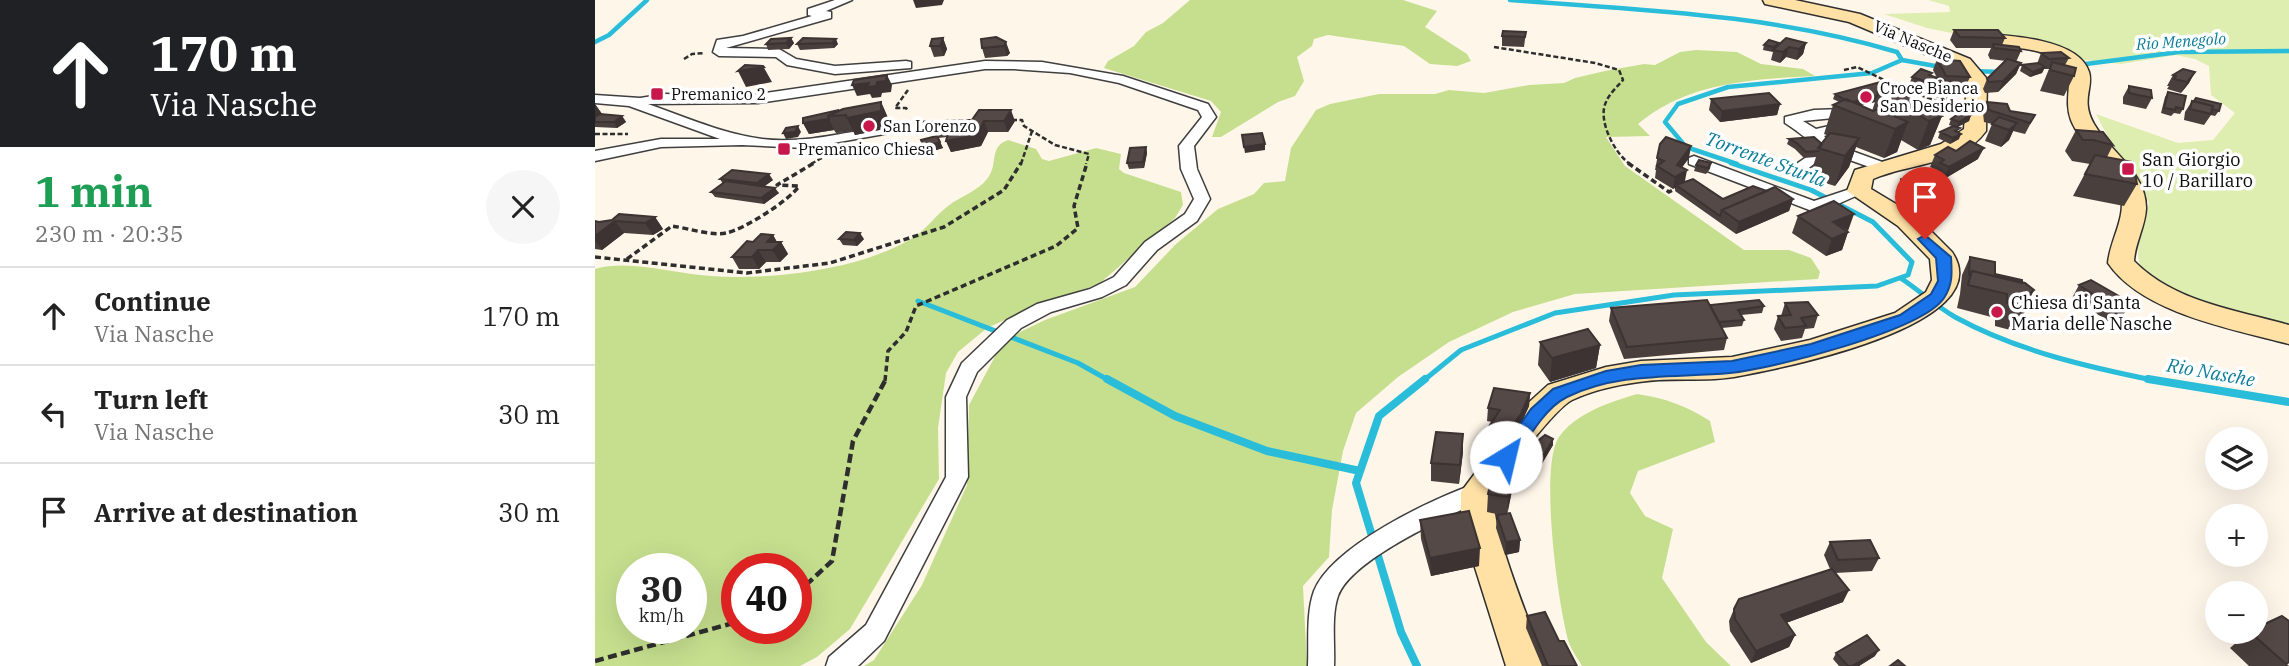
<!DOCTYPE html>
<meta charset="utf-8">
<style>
body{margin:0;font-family:"IBM Plex Serif",serif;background:#f6f6f6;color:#222;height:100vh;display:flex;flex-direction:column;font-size:26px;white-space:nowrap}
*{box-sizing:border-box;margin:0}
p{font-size:23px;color:#767676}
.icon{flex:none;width:38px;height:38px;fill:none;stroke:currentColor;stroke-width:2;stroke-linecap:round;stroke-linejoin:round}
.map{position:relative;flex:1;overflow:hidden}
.sheet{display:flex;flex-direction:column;background:#fff;width:595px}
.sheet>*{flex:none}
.hud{background:#202124;color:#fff;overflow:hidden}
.controls{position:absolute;left:1610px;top:427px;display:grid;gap:14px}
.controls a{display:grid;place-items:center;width:63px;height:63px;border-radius:50%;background:#fff;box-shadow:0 7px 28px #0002;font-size:35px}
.speed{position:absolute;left:21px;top:553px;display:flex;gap:14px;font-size:35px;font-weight:700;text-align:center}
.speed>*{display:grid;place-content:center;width:91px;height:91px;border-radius:50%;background:#fff;box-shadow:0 7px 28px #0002;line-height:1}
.speed small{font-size:18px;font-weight:400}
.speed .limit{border:10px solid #d22;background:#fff;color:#111}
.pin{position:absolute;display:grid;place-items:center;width:60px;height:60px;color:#fff;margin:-72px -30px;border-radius:50% 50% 50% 0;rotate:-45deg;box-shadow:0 0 7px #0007}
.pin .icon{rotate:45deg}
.me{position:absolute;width:77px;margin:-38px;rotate:36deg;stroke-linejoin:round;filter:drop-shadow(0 0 5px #0008)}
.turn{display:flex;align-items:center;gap:24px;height:147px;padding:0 35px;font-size:32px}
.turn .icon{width:91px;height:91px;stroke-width:2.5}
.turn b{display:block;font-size:49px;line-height:60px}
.round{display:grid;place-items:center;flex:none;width:74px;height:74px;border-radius:37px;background:#f6f6f6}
.overview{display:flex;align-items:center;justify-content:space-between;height:119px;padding:0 35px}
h1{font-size:42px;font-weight:800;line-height:52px;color:#1e9e55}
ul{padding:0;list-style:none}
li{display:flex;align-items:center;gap:21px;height:98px;padding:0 35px;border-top:2px solid #e0e0e0}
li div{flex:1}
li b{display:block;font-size:26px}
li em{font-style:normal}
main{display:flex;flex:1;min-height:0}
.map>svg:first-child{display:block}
</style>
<main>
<section class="sheet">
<div class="hud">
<div class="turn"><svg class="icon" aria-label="ahead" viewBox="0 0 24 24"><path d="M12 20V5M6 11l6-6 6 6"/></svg><div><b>170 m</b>Via Nasche</div></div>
</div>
<div class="overview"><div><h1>1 min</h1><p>230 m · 20:35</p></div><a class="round"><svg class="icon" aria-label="close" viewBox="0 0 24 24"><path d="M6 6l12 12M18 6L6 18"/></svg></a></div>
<ul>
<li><svg class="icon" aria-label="ahead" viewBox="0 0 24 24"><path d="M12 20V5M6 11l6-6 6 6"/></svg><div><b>Continue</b><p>Via Nasche</p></div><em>170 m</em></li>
<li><svg class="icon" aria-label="left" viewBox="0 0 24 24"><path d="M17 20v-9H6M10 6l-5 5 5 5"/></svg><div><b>Turn left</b><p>Via Nasche</p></div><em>30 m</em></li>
<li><svg class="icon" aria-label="arrive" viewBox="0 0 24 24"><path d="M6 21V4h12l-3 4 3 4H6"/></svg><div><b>Arrive at destination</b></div><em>30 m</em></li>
</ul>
</section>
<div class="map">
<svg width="1694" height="666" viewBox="0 0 1694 666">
<rect width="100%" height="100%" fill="#fff6ea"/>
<path fill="#deedb0" d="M1333,0H1694V328C1661,319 1552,298 1544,262C1540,244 1550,221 1554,203C1538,172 1516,146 1501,114L1583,143L1618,140L1640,113L1616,95L1614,66L1600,59L1581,55L1526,64L1489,60L1332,28L1289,14L1355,12L1354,6Z"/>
<path fill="#c6df8e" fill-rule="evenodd" d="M595,0H808L842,11L830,27L872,54L876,61L862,66L835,64L809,46L733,35L719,39L717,46L702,57L709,81L700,96L683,102L626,137H617L626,112L616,101L509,68L513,61L539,46L551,32L568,23Z
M1101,50L1142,52L1166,64L1208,69L1220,76C1159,79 1092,82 1043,124L1055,136L1011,137L1030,166L1149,250H1194L1216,258L1225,272L1223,279L980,294L918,312L854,342L803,377L761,413L748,451L737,510L734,557L708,586L712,666H269L279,660L327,585L372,485L374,405L405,347L425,332L450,320L540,287L581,244L623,209L659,194L669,183L690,181L696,148L721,110L735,104L784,94H840L854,90L889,93L934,85L969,83L980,78L1010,71L1049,64L1060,65L1085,52Z
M413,140L441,149L447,159L454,161L501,148L526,154L524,169L529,173L586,192L588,205L580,218L504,284L447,303L392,328L363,352L351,373L343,428L344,479L255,629L222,657L205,666H0V269C35,259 80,274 116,276C155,279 200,275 238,267C265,262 300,250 322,235C334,226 342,214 353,206C364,197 383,191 392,179C404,165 393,147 413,140ZM37,569H96V628H37ZM142,569H201V628H142Z
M1042,394C1070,398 1092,406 1115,421L1120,442L1043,471L1035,493L1050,516L1078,529L1067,578L1111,642L1136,666H987C983,659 977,651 974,643C963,607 944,466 964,437C981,413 1015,402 1042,394Z"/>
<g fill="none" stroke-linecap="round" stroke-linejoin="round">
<path stroke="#2abdda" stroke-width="4.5" d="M915,0C1046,10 1176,14 1302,52L1307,60L1277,73L1133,87L1083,104L1070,122L1091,147L1142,164
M0,42L14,35L52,0
M1307,60L1346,67
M1483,65L1584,52L1694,51
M1378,71L1405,72"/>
<path stroke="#2abdda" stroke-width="5" d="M1307,279C1325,291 1341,306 1360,317C1422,351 1493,367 1562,381
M323,301L483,363L515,381
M828,381L866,350L960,313L1079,295L1282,286L1313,275L1317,262L1278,222L1216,190L1136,163"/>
<path stroke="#2abdda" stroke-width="8" d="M512,379L580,416L672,451L765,471
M1553,379L1694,402
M822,666L806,632L761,483L784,416L830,379"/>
<g stroke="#3f3f3f" stroke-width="3">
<path id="street" d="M240,0H257L231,11L236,12V18L131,48L184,49L201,59L240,66L311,61L316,62V68L240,74L192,65L181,57L124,56L118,52L122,40L148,36L217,16L213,15V9Z
M390,61L447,62L528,76L613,104L621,117L599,146L602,169L615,199L602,221L562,250L531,285L507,297L456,312L426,328L382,372L371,397L373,477L289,641L263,666H231L234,657L271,625L351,477V397L367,363L412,320L442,304L495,289L519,277L550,242L590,214L599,199L586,169L584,146L607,117L603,110L524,83L475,73L419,69H390L163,103L53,104C90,117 128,134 167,139C209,144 253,132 295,125L302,129L295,133L210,148L147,145L66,147L0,161V151L66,139H125L34,106L0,103V95L45,98L71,94L130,97L163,94Z
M1310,91L1317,95L1315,101L1249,117L1208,121L1221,129L1260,120V126L1229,136L1235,143L1290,163V169H1280L1252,159C1243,165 1234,159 1224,162C1212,165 1209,179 1194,175V169L1216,154L1235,153C1221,148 1205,132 1190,123V117L1219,110L1249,109L1303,96Z
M1099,156L1219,201L1264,186L1272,191L1234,208L1217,211L1094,164V158Z
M883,483L891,486L894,492L891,498C855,516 757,558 743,596C736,616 740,644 739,666H713C714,642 711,613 719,591C737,546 838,498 883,483Z"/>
</g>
<g stroke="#2e2e2e" stroke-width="3">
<path id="secondary" d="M1168,0H1200L1265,14L1375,59L1392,79L1391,131C1367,165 1314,163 1278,179L1276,189L1321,216L1357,252C1407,326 1182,369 1139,377C1108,382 1075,377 1044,382C1021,385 998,390 977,400C962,407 906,477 900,494C891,519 940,635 951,666H911L866,523V492L931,405L953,385L1011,367L1046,361L1137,357L1215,340L1300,313L1331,292L1337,280L1335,259L1303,226L1252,191L1260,170L1346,144L1369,129L1372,80L1361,67L1254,22L1170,4Z
M1372,33C1403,35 1483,36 1494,72C1499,88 1485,99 1499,124C1515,152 1552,173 1551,209C1550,227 1540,243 1539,261C1579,302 1641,310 1694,325V344C1637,329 1547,313 1513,263C1515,240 1531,218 1526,195C1519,165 1487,148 1476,120C1467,97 1483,72 1465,61C1436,42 1398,50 1366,42L1363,38L1366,34Z"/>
</g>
<path stroke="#2e2e2e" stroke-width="2.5" stroke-dasharray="5 2.5" stroke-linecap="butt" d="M899,47L1000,63L1024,70L1028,80C1022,87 1014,94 1011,102C1002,120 1020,154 1035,164
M89,59L97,54L110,53
M1249,70L1262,67L1302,86
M313,90L300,108H311L313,111
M1325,95L1361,108
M417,120H427L429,126L460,145L494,154L491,164
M326,122L381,120
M0,134H33
M216,164L230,156
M426,164L437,131"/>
<path stroke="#2e2e2e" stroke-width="3.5" stroke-dasharray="6 3.5" stroke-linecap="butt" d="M1033,163L1074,192L1082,188
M1305,180L1328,181
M0,257L152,273L235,263L349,227L409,190L426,163
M32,259L77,226C92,228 116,236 131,233C148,230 195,200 204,186L182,185L219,163
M290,381L293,351L311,332L321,306L461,246L483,228L479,206L492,163"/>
<path stroke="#2e2e2e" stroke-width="4.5" stroke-dasharray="9 4.5" stroke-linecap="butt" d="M201,594L237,561L258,441L291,379
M0,661L142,622"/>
<use href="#street" fill="#fff" fill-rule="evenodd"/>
<use href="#secondary" fill="#ffe0a5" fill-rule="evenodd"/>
</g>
<path fill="#493f3d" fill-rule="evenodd" d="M1359,30L1410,38L1407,45L1426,51L1421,62L1426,63L1421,74L1403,92L1390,93L1388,89L1392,79L1411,61L1395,59L1393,55L1396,48H1361L1355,40Z
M931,32L929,47L907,46V36Z
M401,37L415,53L412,56L390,58L387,48Z
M196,38L199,43L194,49L173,50L171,44Z
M208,38L243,44L239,48L205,50L202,44Z
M348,38L352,49L349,56L339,57L335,46Z
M1211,43L1208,54L1202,60L1191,57L1185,63L1176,60L1178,52L1168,50L1169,45H1183Z
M1446,53L1474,58L1470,65L1479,76L1469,96L1445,91L1454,69H1449L1447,73L1435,77L1425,71L1427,65L1442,64Z
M1342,59L1375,77L1370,88H1361L1358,95L1353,101L1313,88L1317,77L1337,73L1336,76L1342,78L1338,70Z
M1600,72L1594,83L1586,93L1572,89L1574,86H1572L1578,75Z
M1534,86L1557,98L1551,109L1528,104V97Z
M1305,92L1347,116L1335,145L1323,150L1306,140L1302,152L1289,158L1261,147L1254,167L1240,186L1214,178L1221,157L1209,158L1200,149L1192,144L1194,139L1227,144L1234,136L1229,134L1238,105L1244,102L1238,99L1240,94ZM1280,102L1277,111L1265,106Z
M1573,92L1588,109L1585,114L1579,113L1576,116L1566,113L1570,97Z
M1116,99L1185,104L1182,115L1125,122L1114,110Z
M1597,101L1624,111L1620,116L1616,115L1609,125L1589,120L1590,112Z
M286,102L293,118L294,128L260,135L259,132L241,133L239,130L214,134L208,123Z
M1392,102L1415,111L1440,115L1430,134L1418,131L1414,140L1406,147L1390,141L1397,124L1389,122L1388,113Z
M0,104L7,114L27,116L31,122L22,128L0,127Z
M384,110L420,121L413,132H393L386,146L356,152L351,141L352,137L343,138L348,148L331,153L326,140L341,136L339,132L363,130L362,132L369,131Z
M1376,115L1374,121L1362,127L1364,139L1355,144L1343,138L1345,132L1357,126L1354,125L1356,119Z
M1481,130L1518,145L1512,157L1542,184L1529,206L1478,196L1495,164L1477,161L1470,151Z
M1065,144L1094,158L1087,167L1090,181L1087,183L1128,199L1172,191L1198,199L1194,211L1141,234L1080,191L1081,187L1078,189L1060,178L1061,170H1060Z
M551,147L552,153L549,168L534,169L532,163Z
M1340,155L1383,159L1349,179L1340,175L1342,170L1335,167Z
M1116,163L1115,169L1111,174L1099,171L1101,165Z
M125,179L178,180L170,186L184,193L169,204L120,197L116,192L128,184Z
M1203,216L1253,232L1247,250L1231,256L1197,233Z
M60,217L68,229L58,235L29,233L7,250L0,249V221L4,222Z
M178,235L182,242H186L193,254L185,262H171L164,269H144L137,257L158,242Z
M244,239H269L262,246L248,245Z
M1375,257L1400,274L1427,283L1439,290L1432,304V308L1419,331L1400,326V318L1362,308L1365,294L1367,275Z
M1496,280L1528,315L1513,321L1477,298L1484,285Z
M1190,303L1223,315L1219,328L1210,329L1207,338L1186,341L1179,329L1183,316H1186Z
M1115,305L1169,306L1167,313L1146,315L1149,320L1147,326L1127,328L1132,338L1129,350L1029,359L1014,321L1016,308Z
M945,342L1005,345L1001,368L955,382L943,365Z
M935,393L934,406L925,426L902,456L887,449V437L897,422L892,421L893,408Z
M868,434V452L864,484L836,481V463Z
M938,445H958L942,472L925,464L926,458Z
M920,462L919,481L912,513L925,540L924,552L910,555L901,528L902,515H906L892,512L893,494Z
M825,520L884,566L836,576L826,539Z
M1235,542L1284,558L1277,571L1240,573L1248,602L1191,623L1200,635L1194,647L1156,663L1135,631L1134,621L1139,609L1235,569L1229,555Z
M932,616L982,666H947L931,628Z
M1653,632H1661L1694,666H1654L1635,648Z
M1241,653L1280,656L1264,666H1244L1238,659Z"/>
<path fill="#3c3332" d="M318,0H349L347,5L321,8Z
M196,38L199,43L194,49L191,43Z
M348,38L352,49L349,56L345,46Z
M241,39L243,44L239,48L237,43Z
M411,42L415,53L412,56L409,46Z
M1211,43L1208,54L1202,60L1204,49Z
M1194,47L1191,57L1185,63L1188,52Z
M1426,63L1421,74L1403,92L1408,81Z
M168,66L177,82L151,87L143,71Z
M1450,67L1447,73L1435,77L1438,72Z
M1600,72L1594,83L1586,93L1592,82Z
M292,75L297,85L296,92L287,93L286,97L277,98L275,94L262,96L257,85L282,82Z
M1363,85L1358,95L1353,101L1357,90Z
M1282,96L1280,102L1254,109L1256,103Z
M286,102L293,118L294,128L260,135L252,118Z
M0,104L7,114L0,119Z
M1185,104L1182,115L1125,122L1127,111Z
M416,110L420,121L413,132L409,121Z
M1376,115L1374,121L1361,128L1364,122Z
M27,116L31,122L22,128L19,122Z
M1347,116L1335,145L1323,150L1334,121Z
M234,119L239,130L214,134L208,123Z
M389,121L393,132L386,146L356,152L351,141Z
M1313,122L1302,152L1289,158L1300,129Z
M1422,123L1414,140L1406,147L1414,130Z
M361,124L363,130L360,137L358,131Z
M203,126L206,132L203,137L191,139L188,133Z
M1366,134L1364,139L1355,144L1358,138Z
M1264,138L1254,167L1240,186L1250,156Z
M345,142L348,148L331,153L329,147Z
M670,144V150L650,153L649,147Z
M1096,146L1094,158L1080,177L1082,165Z
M551,147L552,153L549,168L548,162Z
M1389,148L1383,159L1349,179L1354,167Z
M1092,170L1090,181L1078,189L1080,177Z
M174,174L178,180L165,189L162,183Z
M180,188L184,193L169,204L166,198Z
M1198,199L1194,211L1141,234L1144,222Z
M1259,214L1253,231L1238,222Z
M60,217L68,229L58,235L50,223Z
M20,221L29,233L7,250L0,240V236Z
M1253,232L1247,250L1231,256L1237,239Z
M265,233L269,239L262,246L259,240Z
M178,235L183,244L186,242L193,254L185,262L172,242Z
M163,250L171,262L164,269L157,257Z
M1439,290L1430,307L1432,295Z
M1536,303L1528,315L1513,321L1521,309Z
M1005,345L1001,368L955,382L957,358Z
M935,393L934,406L925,426L902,456L903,444Z
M868,434V452L864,484L865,465Z
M958,439V445L942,472L943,465Z
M920,462L919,481L912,516L913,497Z
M925,540L924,552L910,555L911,542Z
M885,548L884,566L836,576L835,558Z
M1254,590L1248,602L1180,627L1186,615Z
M1200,635L1194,647L1156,663L1161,651Z
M1284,650L1280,656L1264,666H1257Z"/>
<path fill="#554947" stroke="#3c3332" stroke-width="2" d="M1359,30H1403L1410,38L1365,37Z
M908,31L931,32L930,37L907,36Z
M401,37L411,42L409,46L387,48L386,39Z
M196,38L191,43L171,44L176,39Z
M208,38L241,39L237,43L202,44Z
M348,38L345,46H335L337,39Z
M1191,38L1211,43L1204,49L1194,47L1188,52L1178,50Z
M1174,40L1184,43L1179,47L1169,45Z
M1398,44L1424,47L1426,51L1399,48Z
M1466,52L1474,58L1454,59L1446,53Z
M1342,59L1365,61L1375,77L1351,76Z
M1412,59L1426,63L1408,81L1394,82L1392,79Z
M1457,62L1481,68L1479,76L1455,70Z
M1443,63L1450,67L1438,72L1427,65Z
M150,65L168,66L169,67L143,71Z
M1326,69L1337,73L1334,75L1363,85L1357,90L1317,77Z
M1588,69L1600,72L1592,82L1579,79L1581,76L1578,75Z
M292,75L291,81L282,82L281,86L272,87L274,83L257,85L259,80Z
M1289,81L1305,90L1303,91L1296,87L1283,92L1282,96L1258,102L1250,100L1240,94Z
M1534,86L1556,90L1557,98L1534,93Z
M1296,87L1347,116L1334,121L1283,92Z
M1573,92L1591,96L1588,109L1581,107L1580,110L1569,108Z
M1174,93L1185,104L1127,111L1116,99Z
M1601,98L1626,104L1624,111L1617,109L1618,106L1599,101Z
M1251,99L1278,111L1283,109L1313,122L1300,129L1238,105Z
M1597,101L1618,106L1616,114L1595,109Z
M286,102V111L252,118L251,115L233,116L248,109Z
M1392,102L1412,104L1415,111L1440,115L1435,123L1394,110Z
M244,110L233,116L234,119L208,123V118Z
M384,110H416L409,121H389L382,135L351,141L353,133L369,131Z
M1366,112L1376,115L1364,122L1356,119Z
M5,114L27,116L19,122H0V117Z
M1404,117L1422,123L1414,130L1397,124Z
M361,124L358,131L339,132L342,126Z
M203,126L200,132L188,133L191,128Z
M1358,126L1365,128L1360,131L1366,134L1358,138L1345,132Z
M1481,130L1508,132L1518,145L1498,140H1488Z
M667,133L670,144L649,147L647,135Z
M1235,133L1264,138L1250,156L1223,148Z
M342,136L345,142L329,147L326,140Z
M1071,137L1096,146L1082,165L1092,170L1080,177L1062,166L1069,161L1062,158L1065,144Z
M1219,137L1227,144L1223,151L1211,152L1202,143L1194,139Z
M1375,141L1389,148L1354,167L1345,163L1349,160L1340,155L1353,147L1361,151Z
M551,147L548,162L532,163L535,148Z
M1500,155L1538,162L1542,184L1490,174Z
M1104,160L1116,163L1113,168L1101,165Z
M137,170L174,174L162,183L125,179Z
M1098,179L1128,199L1158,186L1172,191L1127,210L1125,216L1081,185Z
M131,181L180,188L166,198L116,192Z
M1180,187L1198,199L1144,222L1127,210Z
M1239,201L1259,214L1238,222L1253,232L1237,239L1203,216Z
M24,214L60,217L50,223L20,221L0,236V221L4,222L17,220Z
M251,232L265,233L259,240L244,239Z
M166,234L178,235L172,242H186L178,250H163L157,257H137L152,241L158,242Z
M1375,257L1400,262V274L1427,280V283L1377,271L1374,276Z
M1377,271L1430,283L1439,290L1432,295V308L1412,303V294L1373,285Z
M1496,280L1536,303L1521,309L1484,285Z
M1112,300L1132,338L1032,347L1016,308Z
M1164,300L1169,306L1143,310L1149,320L1124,322L1115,305Z
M1213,302L1223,315L1206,318L1211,326L1190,328L1183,316L1196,315L1190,303Z
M993,329L1005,345L957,358L945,342Z
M899,388L935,393L926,414L903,444L887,437L905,410L893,408Z
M841,432L868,434L865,465L836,463Z
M950,435L958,439L943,465L926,458L934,444L938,445Z
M901,459L920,462L913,497L893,494Z
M874,511L885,548L835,558L825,520Z
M915,513L925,540L911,542L902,515Z
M1275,540L1284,558L1243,560L1235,542Z
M1237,569L1254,590L1186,615L1200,635L1161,651L1140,619L1139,609L1144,599Z
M950,612L964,641H969L982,666H953L932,616Z
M1687,616L1694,621V662L1691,664L1655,632H1661V628Z
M1272,635L1284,650L1257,666H1253L1241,653Z
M1303,660L1310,666H1295Z"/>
<path fill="#1a73e8" stroke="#114b97" stroke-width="2" d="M1330,235L1356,257C1357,273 1358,284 1349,298C1327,331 1176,369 1135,373C1079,378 1024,372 972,397C948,409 932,441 918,462H905L902,457L936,409L958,389L1011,371L1046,365L1137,361L1216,344L1305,315L1336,294L1343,281L1341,258L1323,239Z"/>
<g fill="#c8174a" stroke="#fff" stroke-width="2.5">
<rect x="55" y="87" width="14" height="14" rx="3.5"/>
<circle cx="1271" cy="97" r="7"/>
<circle cx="274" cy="126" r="7"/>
<rect x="182" y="142" width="14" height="14" rx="3.5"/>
<rect x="1526" y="162" width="14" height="14" rx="3.5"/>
<circle cx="1402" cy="312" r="7"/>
</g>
<g text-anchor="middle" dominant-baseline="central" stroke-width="7" stroke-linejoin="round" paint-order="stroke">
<g font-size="16" fill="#0c0c0c" stroke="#fff">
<text transform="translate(1318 41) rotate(23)">Via Nasche</text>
</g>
<g font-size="16" font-style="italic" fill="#0b7d99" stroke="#fff">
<text transform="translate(1586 41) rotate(-4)">Rio Menegolo</text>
</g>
<g font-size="16" fill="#0c0c0c" stroke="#fff" text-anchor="start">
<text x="1285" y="88">Croce Bianca<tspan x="1285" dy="18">San Desiderio</tspan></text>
<text x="76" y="94">Premanico 2</text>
<text x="288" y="126">San Lorenzo</text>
<text x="203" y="149">Premanico Chiesa</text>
</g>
<g font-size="18" fill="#0c0c0c" stroke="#fff" text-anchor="start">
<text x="1547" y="159">San Giorgio<tspan x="1547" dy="21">10 / Barillaro</tspan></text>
<text x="1416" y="302">Chiesa di Santa<tspan x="1416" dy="21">Maria delle Nasche</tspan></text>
</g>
<g font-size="19" font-style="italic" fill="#0b7d99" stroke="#fff">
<text transform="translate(1171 159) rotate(20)">Torrente Sturla</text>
<text transform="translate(1616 372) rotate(10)">Rio Nasche</text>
</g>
</g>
</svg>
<div class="controls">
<a><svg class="icon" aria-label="layers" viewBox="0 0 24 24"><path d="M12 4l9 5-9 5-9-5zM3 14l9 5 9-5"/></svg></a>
<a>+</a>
<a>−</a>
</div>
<div class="speed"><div>30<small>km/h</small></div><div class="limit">40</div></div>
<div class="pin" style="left:1330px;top:239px;background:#d93025"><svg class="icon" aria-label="arrive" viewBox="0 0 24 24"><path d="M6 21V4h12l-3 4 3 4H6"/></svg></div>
<svg class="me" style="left:911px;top:457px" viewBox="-20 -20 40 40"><circle r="19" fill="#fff"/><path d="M0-13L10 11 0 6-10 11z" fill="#1a73e8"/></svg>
</div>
</main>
